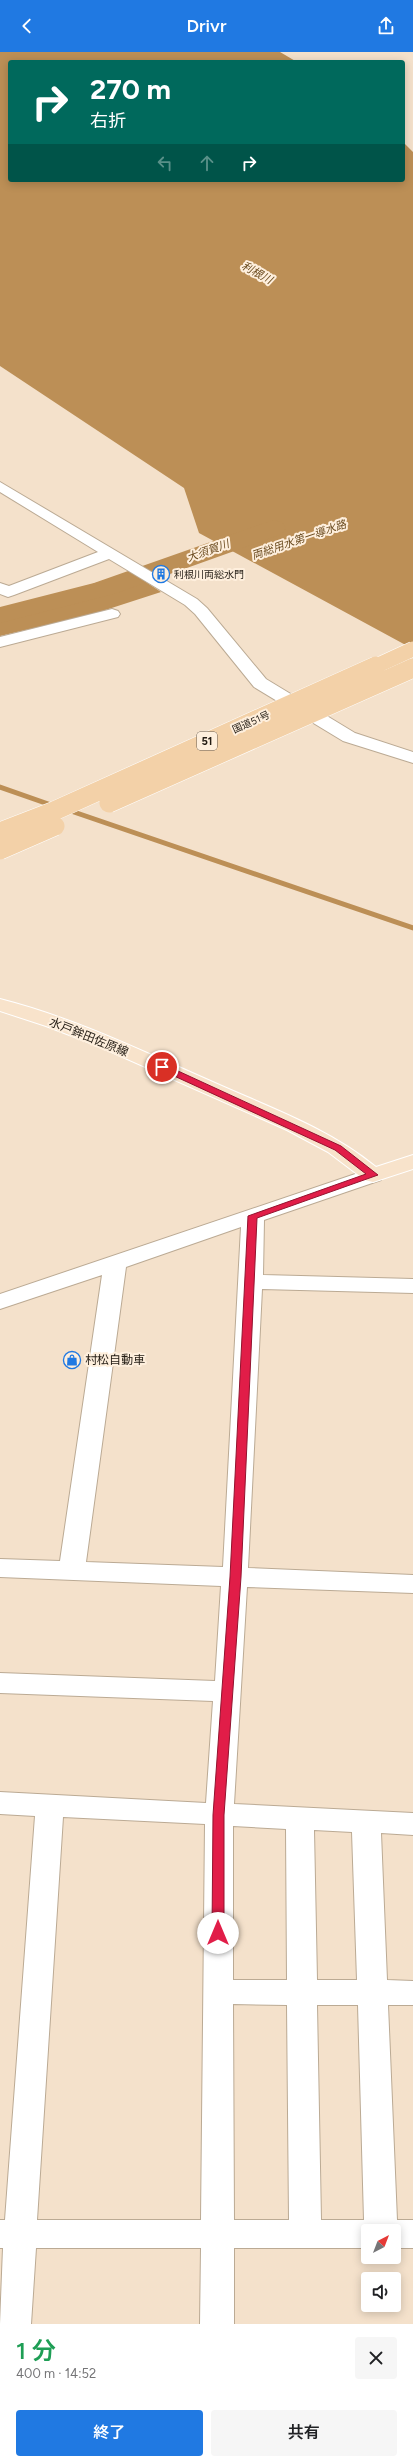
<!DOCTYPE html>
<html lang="ja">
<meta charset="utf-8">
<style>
body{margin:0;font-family:Figtree,"Noto Sans JP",sans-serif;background:#f6f6f6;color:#202124;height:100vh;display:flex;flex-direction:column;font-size:15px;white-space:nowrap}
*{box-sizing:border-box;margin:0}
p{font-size:13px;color:#757577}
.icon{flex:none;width:22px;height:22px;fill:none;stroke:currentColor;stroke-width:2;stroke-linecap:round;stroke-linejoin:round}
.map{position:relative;height:2272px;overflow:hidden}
.sheet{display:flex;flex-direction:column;background:#fff;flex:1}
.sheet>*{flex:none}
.guide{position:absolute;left:8px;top:8px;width:397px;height:122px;border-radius:4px;box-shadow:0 2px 10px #0003;background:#00695c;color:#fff;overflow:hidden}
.needle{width:26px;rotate:42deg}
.buttons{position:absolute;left:361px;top:2172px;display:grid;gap:8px}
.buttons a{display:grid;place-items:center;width:40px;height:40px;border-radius:4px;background:#fff;box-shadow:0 2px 10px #0003;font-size:20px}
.pin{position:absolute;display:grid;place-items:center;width:34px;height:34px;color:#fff;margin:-17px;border:2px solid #fff;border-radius:50%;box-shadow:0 1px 4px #0007}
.me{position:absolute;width:44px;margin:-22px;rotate:0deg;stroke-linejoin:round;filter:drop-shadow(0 0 3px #0008)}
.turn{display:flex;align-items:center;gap:14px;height:84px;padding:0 16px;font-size:18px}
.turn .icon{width:52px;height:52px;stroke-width:2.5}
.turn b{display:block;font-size:28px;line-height:34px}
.lanes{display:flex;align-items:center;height:38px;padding:0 16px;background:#0003;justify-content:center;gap:20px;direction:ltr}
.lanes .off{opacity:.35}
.round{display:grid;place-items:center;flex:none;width:42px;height:42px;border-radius:4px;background:#f6f6f6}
.headline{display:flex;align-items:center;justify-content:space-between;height:68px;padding:0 16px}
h1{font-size:24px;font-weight:600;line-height:30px;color:#1e9e55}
.action{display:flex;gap:8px;margin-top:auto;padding:8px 16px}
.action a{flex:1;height:46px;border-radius:4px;background:#2079e2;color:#fff;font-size:16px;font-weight:600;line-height:46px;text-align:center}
.action a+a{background:#f6f6f6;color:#202124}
header{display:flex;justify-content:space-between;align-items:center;height:52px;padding:0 16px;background:#2079e2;color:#fff;font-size:18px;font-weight:600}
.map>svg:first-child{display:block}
</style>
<header><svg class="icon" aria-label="back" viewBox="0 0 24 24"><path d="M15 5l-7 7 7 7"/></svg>Drivr<svg class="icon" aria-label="share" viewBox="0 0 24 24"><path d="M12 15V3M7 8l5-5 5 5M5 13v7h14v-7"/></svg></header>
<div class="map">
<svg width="413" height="2272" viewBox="0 0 413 2272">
<rect width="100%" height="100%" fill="#f4e1cb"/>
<path fill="#bc8f56" d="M0,0H280L297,10H10V128H403V90L413,100V597L199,481L184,436L0,314Z
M131,520L161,540L90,563L0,584V556L60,542Z"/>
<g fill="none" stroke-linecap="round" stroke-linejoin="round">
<path stroke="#bc8f56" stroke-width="5" d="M0,735L54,754
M68,758L413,876"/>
<path fill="#bc8f56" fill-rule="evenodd" d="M273,468L282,470L286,476L282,482L114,542L0,571V555L94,531Z"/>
<g stroke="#bbaa94" stroke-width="2">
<path id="minor" d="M0,430L197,547L207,556L266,627L355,681L413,700V711L343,689L254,635L195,562L185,553L109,507L14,543L8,545L0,542V531L9,534L98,500L0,440Z
M112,557L118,559L120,562L118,565L0,595V585Z
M373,1116L381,1118L384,1123L381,1128L264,1168L263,1223L413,1227V1241L262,1237L248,1516L413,1523V1541L247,1535L234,1752L413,1761V1783L381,1781L387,1928L413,1929V1953H388L397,2168H413V2196H394V2179H368V2196H234V2272H200L201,2196H36L31,2272H0L3,2196H0V2168H5L35,1764L0,1762V1740L206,1751L213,1649L0,1641V1621L215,1629L221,1534L0,1525V1507L60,1509L102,1223L0,1257V1242ZM241,1175L223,1515L86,1510L126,1215ZM63,1765L205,1772L201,2168H37ZM233,1774L286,1777L287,1928H233ZM314,1778L352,1780L357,1928H317ZM233,1952L287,1953L289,2168H234ZM317,1953H358L364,2168H321Z"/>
</g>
<g stroke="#fff" stroke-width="2">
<path id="major" d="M0,947C75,966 144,1000 215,1031C271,1056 328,1076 376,1115L413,1103V1117L373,1130L365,1128L328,1100L287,1078L98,994L46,974L0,959Z"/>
</g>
<use href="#minor" fill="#fff" fill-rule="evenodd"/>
<use href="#major" fill="#f8e3cb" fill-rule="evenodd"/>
<g stroke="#fff" stroke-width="16" stroke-linecap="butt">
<path id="highway-bridge-far1" d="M374,615L413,597"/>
</g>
<g stroke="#fff" stroke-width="20" stroke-linecap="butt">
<path id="highway-bridge" d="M109,751L413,616
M0,780L54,759L376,614
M0,798L55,774"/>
</g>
<use href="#highway-bridge-far1" stroke="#f3d1a8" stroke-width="15"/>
<use href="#highway-bridge" stroke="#f3d1a8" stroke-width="19"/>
</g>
<path fill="#e11d48" stroke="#92132f" d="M159,1013H165L341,1094L378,1123L257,1166L241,1525L224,1763V1881L218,1886L212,1881L213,1763L230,1525L248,1164L366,1122L335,1098L159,1017Z"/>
<defs>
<g id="building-ring" transform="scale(0.9)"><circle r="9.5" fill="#feefdd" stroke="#2079e2" stroke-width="1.5"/><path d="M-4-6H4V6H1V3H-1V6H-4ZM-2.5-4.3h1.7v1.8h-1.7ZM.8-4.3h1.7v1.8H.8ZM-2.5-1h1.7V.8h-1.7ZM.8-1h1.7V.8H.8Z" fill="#2079e2"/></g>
<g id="shop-ring" transform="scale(0.9)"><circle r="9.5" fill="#feefdd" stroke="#2079e2" stroke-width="1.5"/><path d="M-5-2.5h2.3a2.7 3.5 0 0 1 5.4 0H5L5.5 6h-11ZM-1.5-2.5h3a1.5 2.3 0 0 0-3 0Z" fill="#2079e2"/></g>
</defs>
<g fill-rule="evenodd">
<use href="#building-ring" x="161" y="522"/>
<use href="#shop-ring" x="72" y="1308"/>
</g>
<g text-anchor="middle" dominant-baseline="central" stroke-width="4" stroke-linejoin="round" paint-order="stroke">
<g font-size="10" fill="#231c14" stroke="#feefdd" text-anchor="start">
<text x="174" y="522">利根川両総水門</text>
</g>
<g font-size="10" fill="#231c14" stroke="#feefdd">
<text transform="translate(251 670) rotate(-24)">国道51号</text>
</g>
<g font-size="11" font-style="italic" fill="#6c4c20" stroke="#feefdd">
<text transform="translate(257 221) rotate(29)">利根川</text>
<text transform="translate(299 488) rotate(-19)">両総用水第一導水路</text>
<text transform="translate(208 499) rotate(-20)">大須賀川</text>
</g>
<rect fill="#feefdd" stroke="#655b50" stroke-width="1" x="197" y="680" width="20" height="18" rx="3"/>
<g font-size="11" font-weight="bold" fill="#231c14">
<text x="207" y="689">51</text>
</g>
<g font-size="12" fill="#231c14" stroke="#feefdd">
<text transform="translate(89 985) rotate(22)">水戸鉾田佐原線</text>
</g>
<g font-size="12" fill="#231c14" stroke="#feefdd" text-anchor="start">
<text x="85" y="1308">村松自動車</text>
</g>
</g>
</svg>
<div class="buttons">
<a><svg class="needle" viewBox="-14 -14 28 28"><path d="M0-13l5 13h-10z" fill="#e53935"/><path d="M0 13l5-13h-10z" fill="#757577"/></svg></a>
<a><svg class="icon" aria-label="sound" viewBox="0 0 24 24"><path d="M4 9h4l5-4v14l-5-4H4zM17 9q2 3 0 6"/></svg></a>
</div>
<div class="pin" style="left:162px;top:1015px;background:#d93025"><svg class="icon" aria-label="arrive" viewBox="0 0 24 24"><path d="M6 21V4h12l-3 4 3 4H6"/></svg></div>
<svg class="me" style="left:218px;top:1881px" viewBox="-20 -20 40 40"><circle r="19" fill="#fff"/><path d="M0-13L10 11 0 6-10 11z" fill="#e11d48"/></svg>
<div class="guide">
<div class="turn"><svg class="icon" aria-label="right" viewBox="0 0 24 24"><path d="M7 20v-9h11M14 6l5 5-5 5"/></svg><div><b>270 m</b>右折</div></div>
<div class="lanes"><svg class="icon off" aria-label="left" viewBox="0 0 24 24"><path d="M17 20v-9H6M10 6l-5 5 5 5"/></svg><svg class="icon off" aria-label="ahead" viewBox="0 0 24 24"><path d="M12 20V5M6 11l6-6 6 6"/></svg><svg class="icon" aria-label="right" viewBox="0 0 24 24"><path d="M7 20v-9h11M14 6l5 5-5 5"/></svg></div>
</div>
</div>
<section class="sheet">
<div class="headline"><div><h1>1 分</h1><p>400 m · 14:52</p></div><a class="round"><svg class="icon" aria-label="close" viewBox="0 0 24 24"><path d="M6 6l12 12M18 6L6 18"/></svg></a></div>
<div class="action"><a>終了</a><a>共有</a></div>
</section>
